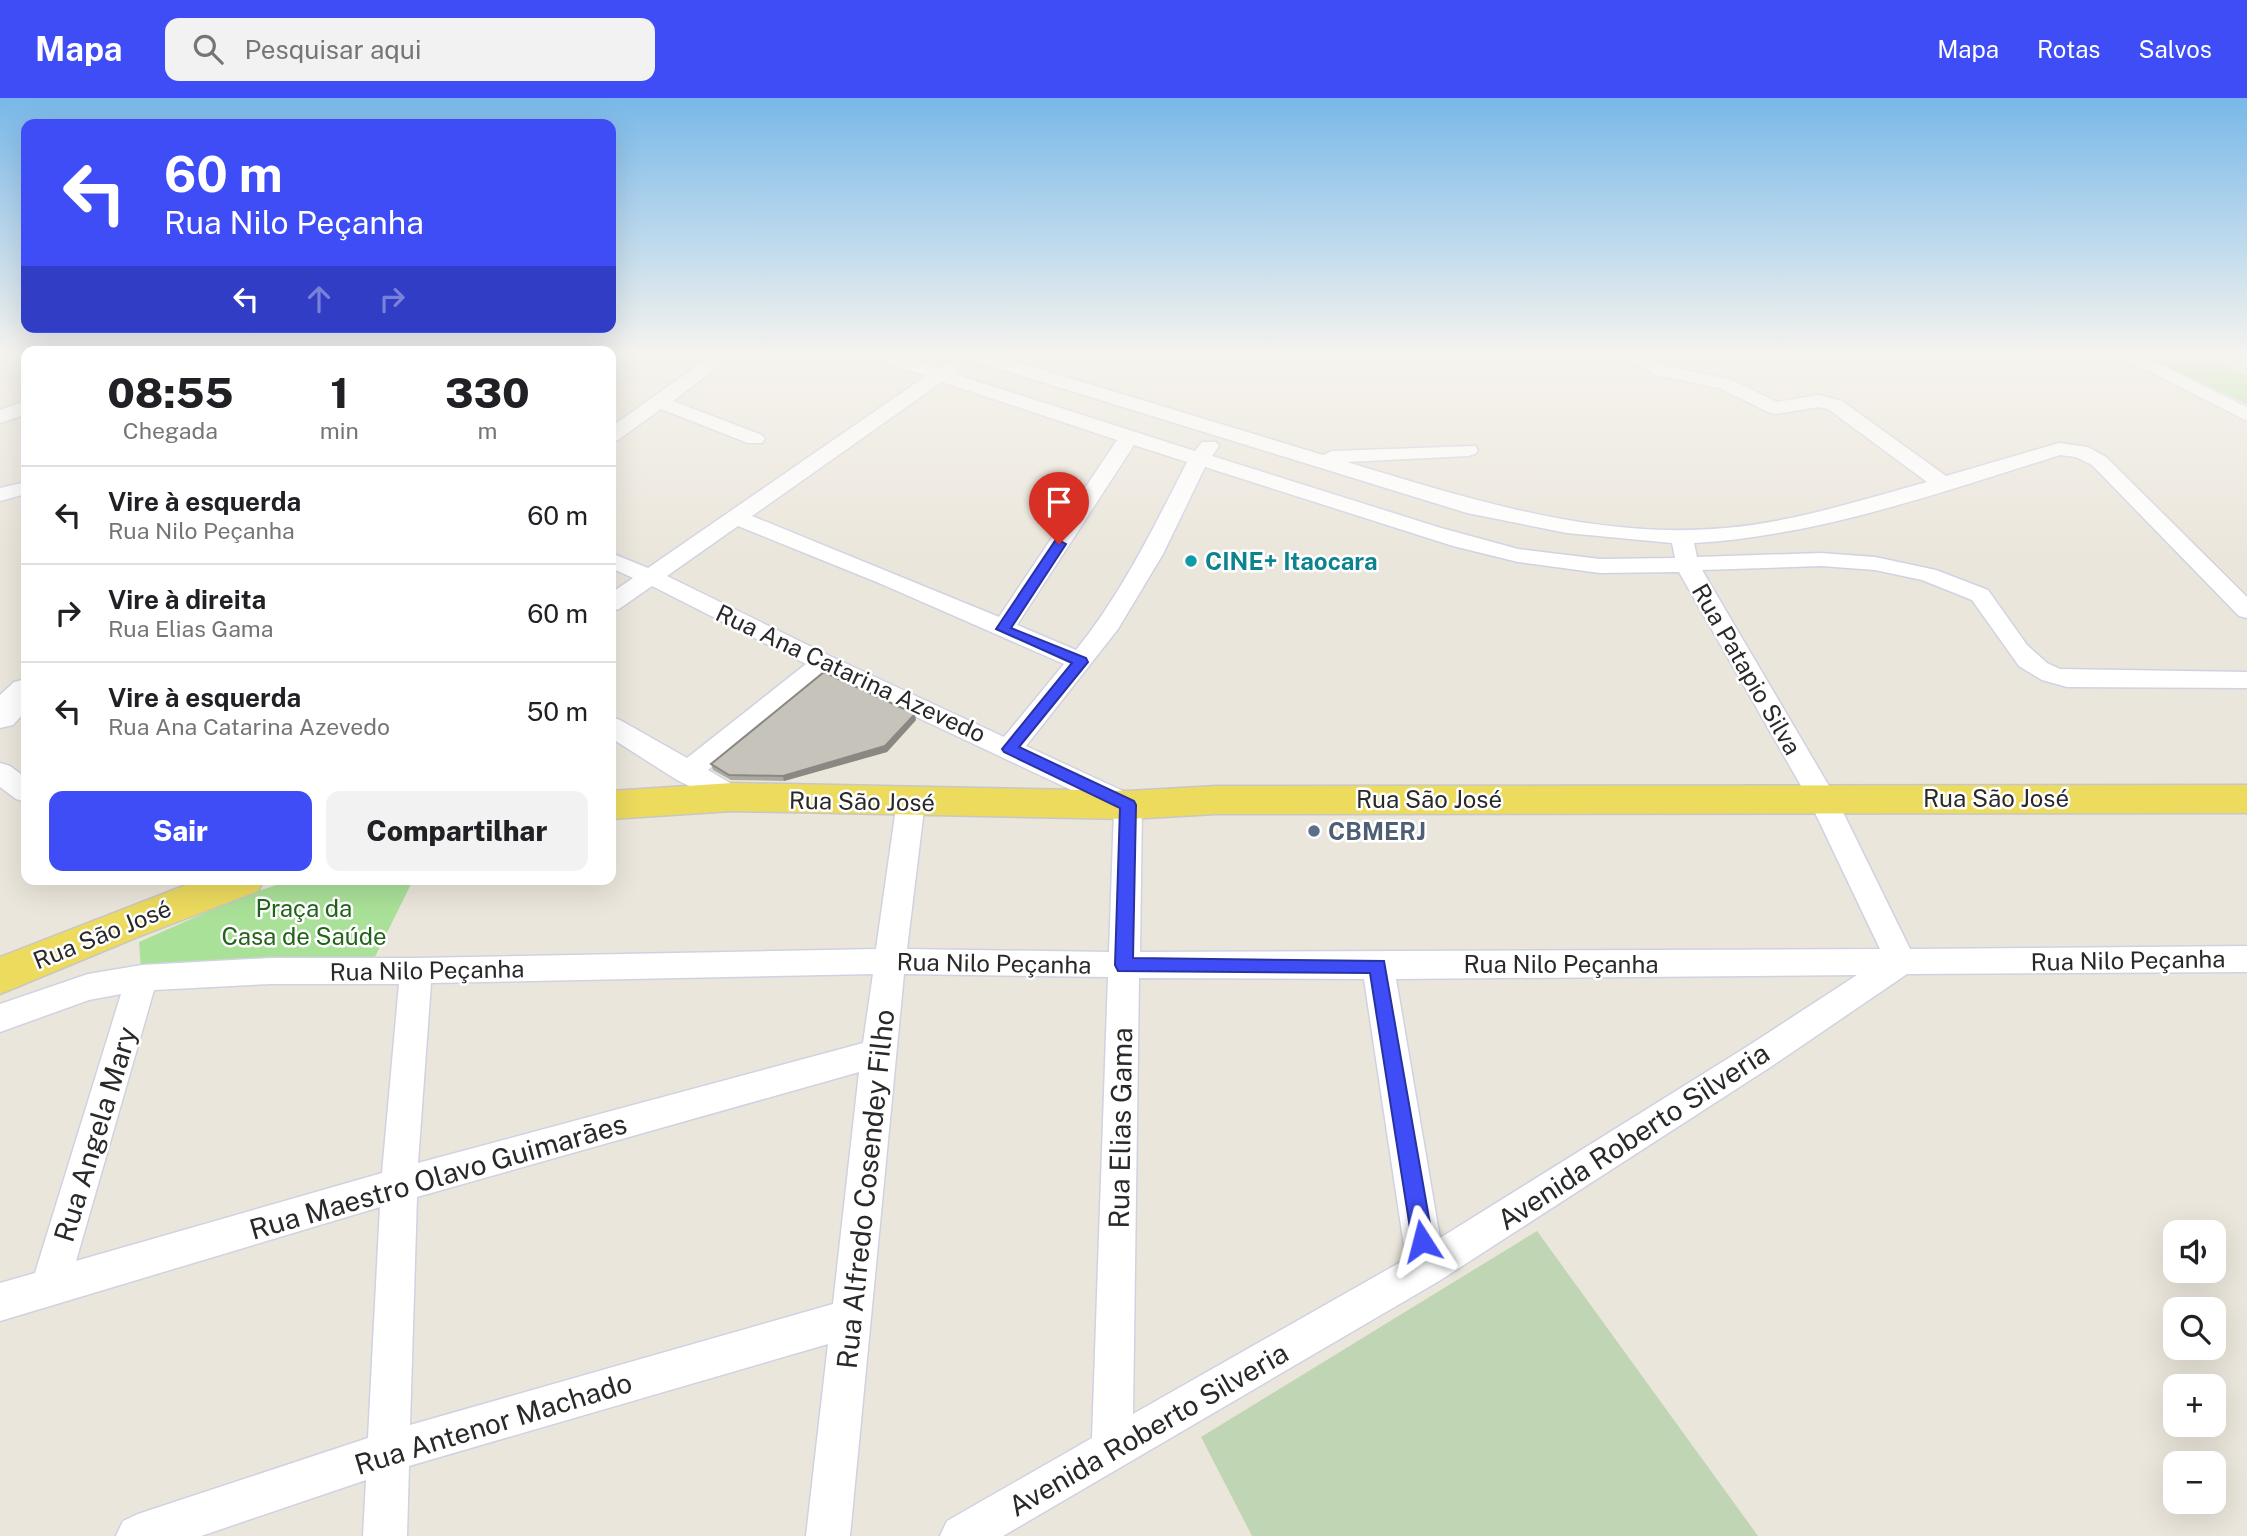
<!DOCTYPE html>
<html lang="pt">
<meta charset="utf-8">
<style>
body{margin:0;font-family:"Public Sans",sans-serif;background:#f2f2f2;color:#202124;height:100vh;display:flex;flex-direction:column;font-size:26px;white-space:nowrap}
*{box-sizing:border-box;margin:0}
p{font-size:23px;color:#757577}
.icon{flex:none;width:38px;height:38px;fill:none;stroke:currentColor;stroke-width:2;stroke-linecap:round;stroke-linejoin:round}
.map{position:relative;flex:1;overflow:hidden}
.panel{position:absolute;left:21px;top:248px;width:595px;height:539px;display:flex;flex-direction:column;background:#fff;border-radius:14px;box-shadow:0 7px 28px #0002}
.panel>*{flex:none}
.guide{position:absolute;left:21px;top:21px;width:595px;height:214px;border-radius:14px;box-shadow:0 7px 28px #0002;background:#3e4df6;color:#fff;overflow:hidden}
.buttons{position:absolute;left:2163px;top:1122px;display:grid;gap:14px}
.buttons a{display:grid;place-items:center;width:63px;height:63px;border-radius:14px;background:#fff;box-shadow:0 7px 28px #0002;font-size:35px}
.pin{position:absolute;display:grid;place-items:center;width:60px;height:60px;color:#fff;margin:-72px -30px;border-radius:50% 50% 50% 0;rotate:-45deg;box-shadow:0 0 7px #0007}
.pin .icon{rotate:45deg}
.me{position:absolute;width:77px;margin:-38px;rotate:351deg;stroke-linejoin:round;filter:drop-shadow(0 0 5px #0008)}
.turn{display:flex;align-items:center;gap:24px;height:147px;padding:0 28px;font-size:32px}
.turn .icon{width:91px;height:91px;stroke-width:2.5}
.turn b{display:block;font-size:49px;line-height:60px}
.lanes{display:flex;align-items:center;height:66px;padding:0 28px;background:#0003;justify-content:center;gap:35px;direction:ltr}
.lanes .off{opacity:.35}
.eta{display:flex;justify-content:space-evenly;align-items:center;height:119px;text-align:center}
.eta b{font-size:42px;font-weight:800;line-height:49px}
.action{display:flex;gap:14px;margin-top:auto;padding:14px 28px}
.action a{flex:1;height:80px;border-radius:14px;background:#3e4df6;color:#fff;font-size:28px;font-weight:800;line-height:80px;text-align:center}
.action a+a{background:#f2f2f2;color:#202124}
ul{padding:0;list-style:none}
li{display:flex;align-items:center;gap:21px;height:98px;padding:0 28px;border-top:2px solid #e0e0e0}
li div{flex:1}
li b{display:block;font-size:26px}
li em{font-style:normal}
header{display:flex;align-items:center;gap:42px;box-sizing:border-box;height:98px;padding:0 35px;background:#3e4df6;color:#fff}
header strong{font-size:33px}
nav{display:flex;gap:38px;margin-inline-start:auto;font-size:24px}
.search{width:490px;height:63px;background:#f2f2f2;display:flex;align-items:center;gap:18px;box-sizing:border-box;padding:0 24px;border-radius:14px;color:#757577;font-size:26px}
.map>svg:first-child{display:block}
</style>
<header>
<strong>Mapa</strong>
<div class="search"><svg class="icon" aria-label="search" viewBox="0 0 24 24"><circle cx="10" cy="10" r="6"/><path d="M15 15l6 6"/></svg>Pesquisar aqui</div>
<nav><a>Mapa</a><a>Rotas</a><a>Salvos</a></nav>
</header>
<div class="map">
<svg width="2247" height="1438" viewBox="0 0 2247 1438">
<rect width="100%" height="100%" fill="#ebe6db"/>
<path fill="#aae198" d="M2142,257H2204L2247,277V306Z
M293,782H413L372,865L141,871L139,844L245,797Z"/>
<path fill="#c0d5b3" d="M1537,1133L1758,1438H1252L1201,1339Z"/>
<g fill="none" stroke-linecap="round" stroke-linejoin="round">
<g stroke="#d0d2e2" stroke-width="3">
<path id="street" d="M712,257H733L673,303L762,337L765,341L762,345H748L661,311L618,342L611,344V329Z
M872,257H900L938,270L950,264L957,266L959,270L954,276L1195,353L1202,344H1216L1219,348L1212,358L1441,430L1518,451L1600,461L1675,460L1672,445L1567,435L1467,415L967,261L964,257H994L1323,357L1332,353L1475,348L1478,352L1475,356L1468,358L1347,364C1469,401 1596,442 1725,430C1794,424 1861,402 1927,384L1828,311L1819,309L1775,316L1768,314L1719,290L1653,276L1625,257H1648L1666,268L1732,282L1777,304L1819,297L1842,303L1946,378L2059,345L2088,349L2106,359L2247,499V520L2239,518L2092,367L2076,359L2060,357C1943,394 1818,438 1694,445L1697,459L1821,455L1875,459L1936,472L1988,492L2027,547L2047,565L2060,571L2247,574V590L2067,589L2042,582L2019,568L1972,502L1922,482L1875,472L1821,468L1702,472L1836,700L1910,851L2247,848V874L1907,876L1772,968L1439,1183L1003,1438H940L947,1423L1092,1340L1108,879L904,876L850,1438H806L828,1246L409,1368L407,1438H363L366,1382L201,1438H116L123,1423L138,1416L368,1340L380,1109L0,1223V1185L35,1175L121,896L89,902L0,934V906L88,876L142,867L271,860H416L876,851L897,703L901,696L911,693L921,696L925,703L907,851L1109,854L1114,712L825,576L708,672L742,692L746,699L742,706L732,709L677,682L611,640V619L620,622L687,660L806,566L652,488L619,511L611,513V495L633,480L611,470V455L648,470L926,278L875,261ZM942,284L1117,342L999,519L752,418ZM1134,347L1187,364C1154,429 1122,495 1076,552L1017,527ZM1205,369L1453,448L1518,464L1600,475L1679,474L1808,700L1880,851L1140,854L1142,707L1138,700L1026,648L1118,531L1163,456ZM738,428L879,485L1064,566L1004,639L832,559L667,478ZM873,876L863,945L418,1065L431,885ZM1857,877L1748,948L1440,1140L1396,881ZM1139,880L1364,881L1406,1161L1133,1316ZM271,886H399L382,1075L76,1163L154,892ZM859,974L833,1206L410,1327L417,1099Z
M2117,257H2141L2247,309V323Z
M26,303V316L0,325V312Z
M26,384V396L0,403V390Z
M0,665L10,668L26,680V704L16,701L0,689Z"/>
</g>
<g stroke="#d0d2e2" stroke-width="3">
<path id="secondary" d="M26,581V613L13,627L0,630V597L14,584Z"/>
</g>
<g stroke="#c7c7c7" stroke-width="3">
<path id="primary" d="M732,685L1128,693L1216,688L2247,687V715L1216,716L1128,721L732,713L611,721V693Z
M199,782H264L258,793L140,838L0,896V859Z"/>
</g>
<use href="#street" fill="#fff" fill-rule="evenodd"/>
<use href="#secondary" fill="#fff" fill-rule="evenodd"/>
<use href="#primary" fill="#eddb5e" fill-rule="evenodd"/>
</g>
<path fill="#aaa8a1" d="M916,622L887,654L784,683L731,682L713,672L711,666Z"/>
<path fill="#8b8883" d="M915,616L916,622L887,654L784,683L783,678Z"/>
<path fill="#c6c3bb" stroke="#8b8883" stroke-width="2" d="M824,574L915,616L885,648L783,678L729,677L711,666Z"/>
<linearGradient id="sky" x2="0" y2="1"><stop stop-color="#78b8e9"/><stop offset="0.56" stop-color="#f6f4ef"/><stop offset="1" stop-color="#f6f4ef" stop-opacity="0"/></linearGradient>
<rect width="2247" height="459" fill="url(#sky)"/>
<path fill="#3e4df6" stroke="#2832a0" stroke-width="2" d="M1059,442L1066,446L1011,530L1086,560L1088,564L1019,649L1134,703L1136,707L1133,860L1384,863L1433,1143L1429,1150L1422,1153L1415,1150L1412,1143L1370,875L1118,873L1115,867L1120,710L1004,654L1002,651L1072,565L996,531L1055,443Z"/>
<circle fill="#0f9aa8" stroke="#fff" stroke-width="2.5" cx="1191" cy="463" r="7"/>
<circle fill="#5c6f8a" stroke="#fff" stroke-width="2.5" cx="1314" cy="733" r="7"/>
<g text-anchor="middle" dominant-baseline="central" stroke-width="5" stroke-linejoin="round" paint-order="stroke">
<g font-size="24" font-weight="bold" fill="#0d838f" stroke="#fff" text-anchor="start">
<text x="1205" y="463">CINE+ Itaocara</text>
</g>
<g font-size="24" fill="#292929" stroke="#fff">
<text transform="translate(1747 571) rotate(60)">Rua Patapio Silva</text>
<text transform="translate(851 575) rotate(25)">Rua Ana Catarina Azevedo</text>
<text x="1996" y="700">Rua São José</text>
<text x="1429" y="701">Rua São José</text>
<text transform="translate(862 703) rotate(1)">Rua São José</text>
<text transform="translate(102 836) rotate(-22)">Rua São José</text>
<text transform="translate(2128 862) rotate(-1)">Rua Nilo Peçanha</text>
<text transform="translate(994 865) rotate(1)">Rua Nilo Peçanha</text>
<text x="1561" y="866">Rua Nilo Peçanha</text>
<text transform="translate(427 872) rotate(-1)">Rua Nilo Peçanha</text>
</g>
<g font-size="24" font-weight="bold" fill="#4e5e75" stroke="#fff" text-anchor="start">
<text x="1328" y="733">CBMERJ</text>
</g>
<g font-size="24" fill="#23641b" stroke="#fff">
<text x="304" y="810">Praça da<tspan x="304" dy="28">Casa de Saúde</tspan></text>
</g>
<g font-size="28" fill="#292929" stroke="#fff">
<text transform="translate(1120 1030) rotate(-89)">Rua Elias Gama</text>
<text transform="translate(95 1036) rotate(-73)">Rua Angela Mary</text>
<text transform="translate(1633 1038) rotate(-33)">Avenida Roberto Silveria</text>
<text transform="translate(438 1078) rotate(-16)">Rua Maestro Olavo Guimarães</text>
<text transform="translate(865 1091) rotate(-84)">Rua Alfredo Cosendey Filho</text>
<text transform="translate(493 1325) rotate(-17)">Rua Antenor Machado</text>
<text transform="translate(1148 1331) rotate(-30)">Avenida Roberto Silveria</text>
</g>
</g>
</svg>
<div class="buttons">
<a><svg class="icon" aria-label="sound" viewBox="0 0 24 24"><path d="M4 9h4l5-4v14l-5-4H4zM17 9q2 3 0 6"/></svg></a>
<a><svg class="icon" aria-label="search" viewBox="0 0 24 24"><circle cx="10" cy="10" r="6"/><path d="M15 15l6 6"/></svg></a>
<a>+</a>
<a>−</a>
</div>
<div class="pin" style="left:1059px;top:446px;background:#d93025"><svg class="icon" aria-label="arrive" viewBox="0 0 24 24"><path d="M6 21V4h12l-3 4 3 4H6"/></svg></div>
<svg class="me" style="left:1422px;top:1143px" viewBox="-20 -20 40 40"><path d="M0-17L14 15 0 8-14 15z" fill="#3e4df6" stroke="#fff" stroke-width="4"/></svg>
<div class="guide">
<div class="turn"><svg class="icon" aria-label="left" viewBox="0 0 24 24"><path d="M17 20v-9H6M10 6l-5 5 5 5"/></svg><div><b>60 m</b>Rua Nilo Peçanha</div></div>
<div class="lanes"><svg class="icon" aria-label="left" viewBox="0 0 24 24"><path d="M17 20v-9H6M10 6l-5 5 5 5"/></svg><svg class="icon off" aria-label="ahead" viewBox="0 0 24 24"><path d="M12 20V5M6 11l6-6 6 6"/></svg><svg class="icon off" aria-label="right" viewBox="0 0 24 24"><path d="M7 20v-9h11M14 6l5 5-5 5"/></svg></div>
</div>
<section class="panel">
<div class="eta">
<div><b>08:55</b><p>Chegada</p></div>
<div><b>1</b><p>min</p></div>
<div><b>330</b><p>m</p></div>
</div>
<ul>
<li><svg class="icon" aria-label="left" viewBox="0 0 24 24"><path d="M17 20v-9H6M10 6l-5 5 5 5"/></svg><div><b>Vire à esquerda</b><p>Rua Nilo Peçanha</p></div><em>60 m</em></li>
<li><svg class="icon" aria-label="right" viewBox="0 0 24 24"><path d="M7 20v-9h11M14 6l5 5-5 5"/></svg><div><b>Vire à direita</b><p>Rua Elias Gama</p></div><em>60 m</em></li>
<li><svg class="icon" aria-label="left" viewBox="0 0 24 24"><path d="M17 20v-9H6M10 6l-5 5 5 5"/></svg><div><b>Vire à esquerda</b><p>Rua Ana Catarina Azevedo</p></div><em>50 m</em></li>
</ul>
<div class="action"><a>Sair</a><a>Compartilhar</a></div>
</section>
</div>
